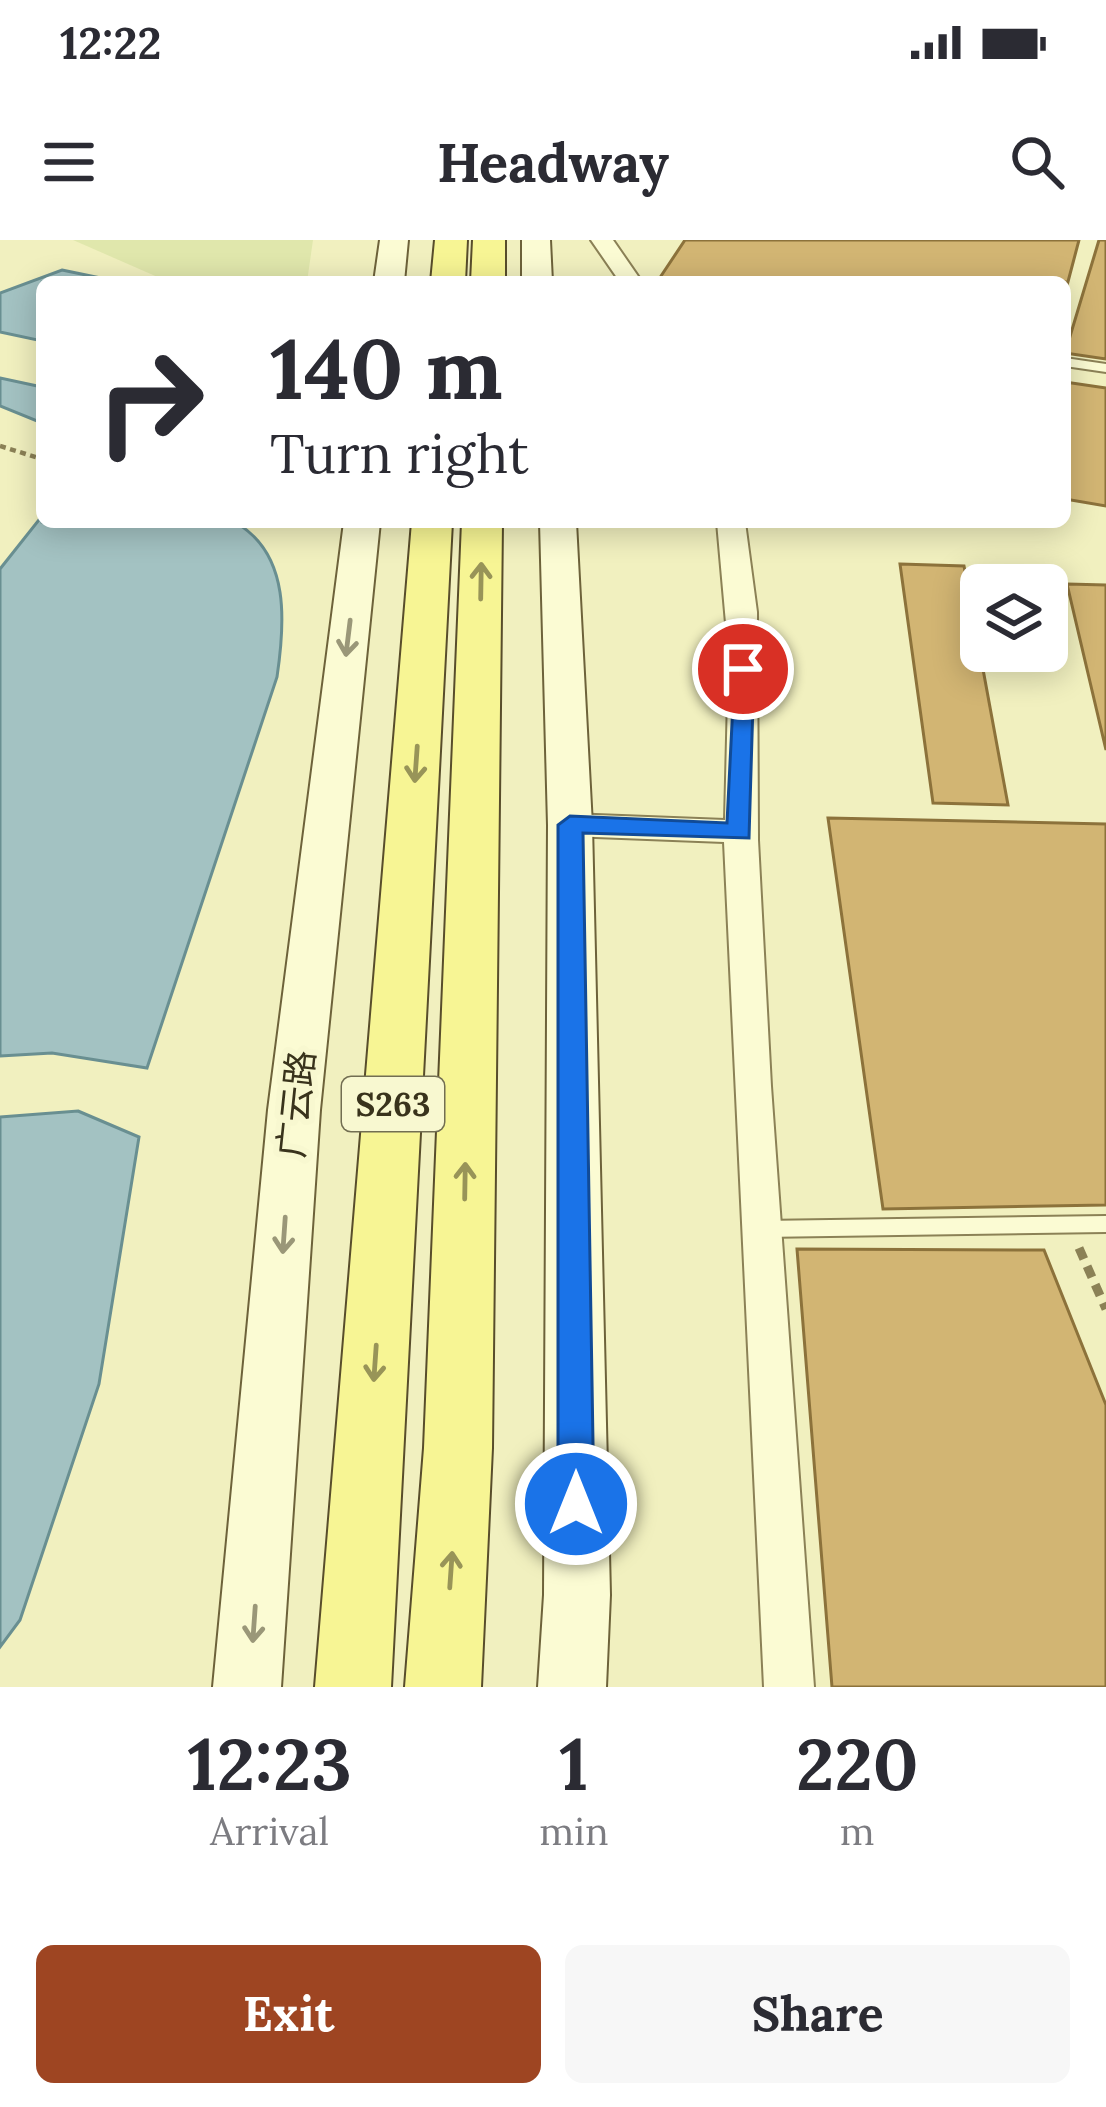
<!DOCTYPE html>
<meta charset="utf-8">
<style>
body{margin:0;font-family:Lora,"Noto Sans SC",serif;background:#f7f7f7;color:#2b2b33;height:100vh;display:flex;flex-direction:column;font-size:45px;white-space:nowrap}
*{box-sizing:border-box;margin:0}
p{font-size:39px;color:#7c7c81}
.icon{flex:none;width:66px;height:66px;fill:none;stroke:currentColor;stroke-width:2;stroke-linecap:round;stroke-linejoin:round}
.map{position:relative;height:1447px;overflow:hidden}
.sheet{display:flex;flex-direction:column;background:#fff;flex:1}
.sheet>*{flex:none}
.banner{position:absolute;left:36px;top:36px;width:1035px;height:252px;border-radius:18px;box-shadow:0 6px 30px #0003;background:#fff;color:#2b2b33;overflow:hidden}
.controls{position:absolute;left:960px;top:324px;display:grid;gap:24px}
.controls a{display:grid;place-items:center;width:108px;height:108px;border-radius:18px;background:#fff;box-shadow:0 6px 30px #0003;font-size:60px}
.pin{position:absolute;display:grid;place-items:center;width:102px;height:102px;color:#fff;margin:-51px;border:6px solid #fff;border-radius:50%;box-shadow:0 3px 12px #0007}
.me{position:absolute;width:132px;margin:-66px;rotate:0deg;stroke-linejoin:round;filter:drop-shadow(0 0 9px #0008)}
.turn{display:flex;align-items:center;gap:42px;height:252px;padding:0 36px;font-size:54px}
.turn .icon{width:156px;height:156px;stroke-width:2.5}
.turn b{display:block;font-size:84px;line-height:102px}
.eta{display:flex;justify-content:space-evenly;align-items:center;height:204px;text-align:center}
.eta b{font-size:72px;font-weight:700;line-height:84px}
.button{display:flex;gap:24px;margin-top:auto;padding:24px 36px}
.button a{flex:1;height:138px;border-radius:18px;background:#9e4522;color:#fff;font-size:48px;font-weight:700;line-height:138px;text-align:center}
.button a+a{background:#f7f7f7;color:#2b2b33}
.status{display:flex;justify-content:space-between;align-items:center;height:84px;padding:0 60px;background:#fff;direction:ltr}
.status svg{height:33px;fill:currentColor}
header{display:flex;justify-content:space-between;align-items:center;height:156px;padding:0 36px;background:#fff;font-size:54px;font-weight:700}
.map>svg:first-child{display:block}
</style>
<div class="status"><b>12:22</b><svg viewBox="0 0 49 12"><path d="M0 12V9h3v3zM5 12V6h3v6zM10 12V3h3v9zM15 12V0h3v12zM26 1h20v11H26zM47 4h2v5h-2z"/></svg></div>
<header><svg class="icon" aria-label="menu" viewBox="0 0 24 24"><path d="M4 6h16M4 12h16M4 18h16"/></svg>Headway<svg class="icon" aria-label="search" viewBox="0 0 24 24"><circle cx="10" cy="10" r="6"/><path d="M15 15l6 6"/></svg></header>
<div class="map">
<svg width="1106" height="1447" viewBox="0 0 1106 1447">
<rect width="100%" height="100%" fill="#f1f0bf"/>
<path fill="#e0e7ac" d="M73,0H313L307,42H169Z"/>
<path fill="#a3c2c2" stroke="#698f91" stroke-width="3" d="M62,30L120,42H42V101L0,92V53Z
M0,138L42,147V183L0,166Z
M42,276V282L238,284C290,316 285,383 277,437L147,828L52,813L0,816V329Z
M78,871L139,897L99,1144L20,1380L0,1407V877Z"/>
<path fill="#d2b573" stroke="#8c723b" stroke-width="3" d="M685,0H1079L1065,53V42H664L661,36Z
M1099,0H1106V119L1065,113Z
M1065,142L1106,148V266L1065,259Z
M900,324L964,326L1008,565L933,563Z
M1067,344L1106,345V510Z
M828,578L1106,584V965L883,969Z
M797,1009L1044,1010L1106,1165V1447H832Z"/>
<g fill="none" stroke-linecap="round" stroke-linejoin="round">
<g stroke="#8b8156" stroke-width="4">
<path id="lane" d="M1065,118L1106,124V132L1065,126Z
M1106,976V992L762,997L755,995L752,989L755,983L762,981Z"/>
</g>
<g stroke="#8b8156" stroke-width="4">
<path id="street" d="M591,0H613L642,42H620Z
M717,282H745L757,372L758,600L771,846L814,1447H764L724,602L570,596L553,585L570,574L725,580L729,417Z"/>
</g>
<g stroke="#6d623a" stroke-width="4">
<path id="secondary" d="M380,0H408L404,42H374Z
M522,0H550L552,42H522Z
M344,282H380L320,870L281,1447H213L268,870Z
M540,282H576L592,585L610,1355L606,1447H538L544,1355L548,585Z"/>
</g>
<g stroke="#584d2b" stroke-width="4">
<path id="primary" d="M435,0H467L465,42H431Z
M473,0H505V42H471Z
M412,282H452L391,1447H315Z
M462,282H502L492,1208L481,1447H405L424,1208Z"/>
</g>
<path stroke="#8b8156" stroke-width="4.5" stroke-dasharray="6 4.5" stroke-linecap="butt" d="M0,206L42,219"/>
<path stroke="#8b8156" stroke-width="9" stroke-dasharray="12 8" stroke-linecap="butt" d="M1079,1008L1106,1069"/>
<use href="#lane" fill="#fbfbd3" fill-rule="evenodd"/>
<use href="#street" fill="#fbfbd3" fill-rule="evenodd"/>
<use href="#secondary" fill="#fbfbd3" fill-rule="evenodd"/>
<use href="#primary" fill="#f7f594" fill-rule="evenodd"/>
</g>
<defs><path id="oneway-shaft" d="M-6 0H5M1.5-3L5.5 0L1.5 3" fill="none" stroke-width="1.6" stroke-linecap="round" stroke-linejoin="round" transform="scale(3)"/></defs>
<g stroke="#989458">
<use href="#oneway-shaft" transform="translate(481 341) rotate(-89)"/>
<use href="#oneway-shaft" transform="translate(416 524) rotate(94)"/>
<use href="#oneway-shaft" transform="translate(465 941) rotate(-89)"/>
<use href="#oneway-shaft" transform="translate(375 1123) rotate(94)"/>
<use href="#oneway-shaft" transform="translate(451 1330) rotate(-86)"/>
</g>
<g stroke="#9a9778">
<use href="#oneway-shaft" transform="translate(348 398) rotate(97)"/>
<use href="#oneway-shaft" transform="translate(284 995) rotate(94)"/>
<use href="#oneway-shaft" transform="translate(254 1384) rotate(94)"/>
</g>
<path fill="#1a73e8" stroke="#114b97" stroke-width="3" d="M735,424L754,429L749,598L583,593L594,1264L589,1276L576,1281L564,1276L558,1264V585L570,576L727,583Z"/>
<g text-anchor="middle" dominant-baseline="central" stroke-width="12" stroke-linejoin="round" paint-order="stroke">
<rect fill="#f8f8d0" stroke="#726e52" stroke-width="3" x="342" y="837" width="102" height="54" rx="9"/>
<g font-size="33" font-weight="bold" fill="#39331c">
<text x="393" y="864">S263</text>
</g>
<g font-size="36" fill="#39331c" stroke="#f8f8d0">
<text transform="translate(296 864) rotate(-84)">广云路</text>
</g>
</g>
</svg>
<div class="controls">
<a><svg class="icon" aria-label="layers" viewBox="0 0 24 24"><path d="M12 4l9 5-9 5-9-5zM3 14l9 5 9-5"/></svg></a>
</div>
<div class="pin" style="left:743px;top:429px;background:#d93025"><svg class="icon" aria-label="arrive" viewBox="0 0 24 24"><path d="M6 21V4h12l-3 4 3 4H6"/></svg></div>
<svg class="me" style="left:576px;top:1264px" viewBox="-20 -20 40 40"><circle r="17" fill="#1a73e8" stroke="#fff" stroke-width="3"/><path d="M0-11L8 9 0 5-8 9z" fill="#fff"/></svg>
<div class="banner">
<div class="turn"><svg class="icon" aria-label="right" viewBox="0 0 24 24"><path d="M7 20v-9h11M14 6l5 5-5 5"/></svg><div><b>140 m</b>Turn right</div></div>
</div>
</div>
<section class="sheet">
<div class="eta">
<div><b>12:23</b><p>Arrival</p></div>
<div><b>1</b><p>min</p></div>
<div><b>220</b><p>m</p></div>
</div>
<div class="button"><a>Exit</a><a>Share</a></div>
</section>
